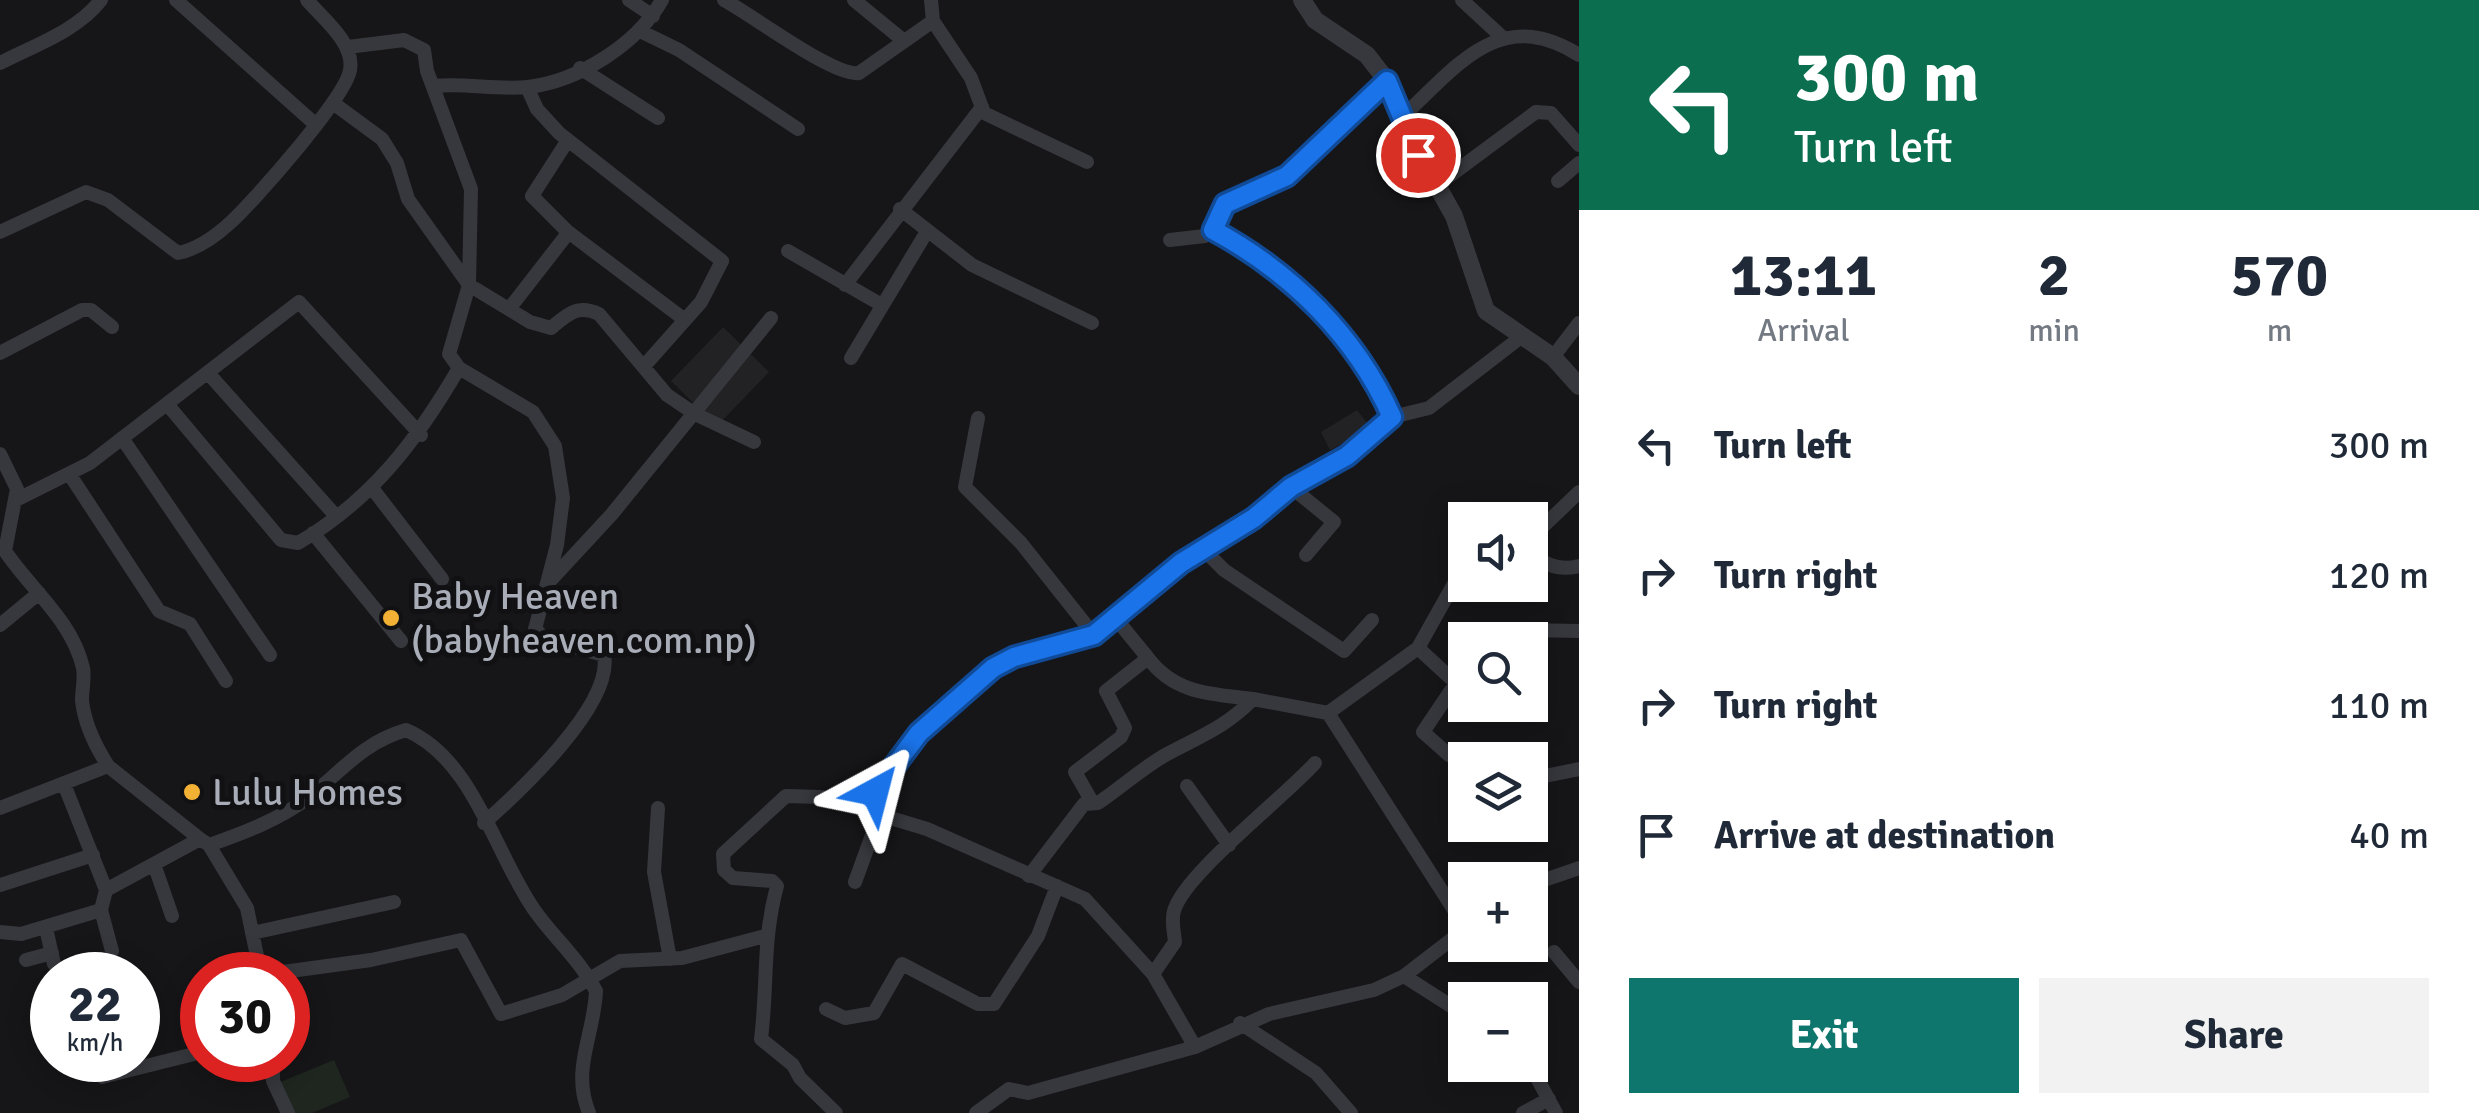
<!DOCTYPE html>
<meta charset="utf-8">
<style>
body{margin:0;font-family:Signika,sans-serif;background:#f2f2f3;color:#1f2937;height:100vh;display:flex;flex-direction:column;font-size:38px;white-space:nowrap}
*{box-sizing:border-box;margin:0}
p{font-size:32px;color:#747a83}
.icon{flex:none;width:55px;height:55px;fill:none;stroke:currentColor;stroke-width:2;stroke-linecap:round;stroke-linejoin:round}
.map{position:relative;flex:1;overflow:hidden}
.drawer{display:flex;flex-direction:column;background:#fff;width:900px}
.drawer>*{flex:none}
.banner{background:#0b6e4f;color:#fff;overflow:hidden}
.controls{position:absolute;left:1448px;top:502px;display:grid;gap:20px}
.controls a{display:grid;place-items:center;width:100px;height:100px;border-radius:0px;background:#fff;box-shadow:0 5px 25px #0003;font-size:50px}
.speed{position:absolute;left:30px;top:952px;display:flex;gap:20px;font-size:50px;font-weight:700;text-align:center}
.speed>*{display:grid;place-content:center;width:130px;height:130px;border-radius:50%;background:#fff;box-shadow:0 5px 25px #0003;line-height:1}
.speed small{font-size:25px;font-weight:400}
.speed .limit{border:15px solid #d22;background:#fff;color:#111}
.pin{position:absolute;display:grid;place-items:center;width:85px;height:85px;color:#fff;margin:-42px;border:5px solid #fff;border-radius:50%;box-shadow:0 2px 10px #0007}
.me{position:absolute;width:110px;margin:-55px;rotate:38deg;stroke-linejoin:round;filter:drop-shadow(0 0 8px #0008)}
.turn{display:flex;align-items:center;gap:35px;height:210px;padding:0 50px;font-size:45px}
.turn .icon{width:130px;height:130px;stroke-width:2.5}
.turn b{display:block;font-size:70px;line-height:85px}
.eta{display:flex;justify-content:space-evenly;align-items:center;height:170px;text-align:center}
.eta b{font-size:60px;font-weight:700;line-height:70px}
.cta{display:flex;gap:20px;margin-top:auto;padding:20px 50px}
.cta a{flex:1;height:115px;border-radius:0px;background:#0f766e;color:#fff;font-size:40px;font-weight:700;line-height:115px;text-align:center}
.cta a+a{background:#f2f2f3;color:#1f2937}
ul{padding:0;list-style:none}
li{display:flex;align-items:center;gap:30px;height:130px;padding:0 50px}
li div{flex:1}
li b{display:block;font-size:38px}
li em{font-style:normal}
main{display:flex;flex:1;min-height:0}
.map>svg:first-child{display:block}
</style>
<main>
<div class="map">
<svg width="1579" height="1113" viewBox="0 0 1579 1113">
<rect width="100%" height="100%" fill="#161618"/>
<path fill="#222225" d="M723,327L769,372L717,426L671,381Z
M1357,410L1372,429L1330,450L1321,432Z"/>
<path fill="#1e261f" d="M334,1060L350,1097L312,1113H290L278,1083Z"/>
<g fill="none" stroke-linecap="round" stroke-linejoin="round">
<path stroke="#37383d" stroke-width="14" d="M176,0L315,124
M629,0L653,16
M724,0C754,16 834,77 859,73L933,21
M854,0L904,41
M931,0L933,21L971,78L984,113L1087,162
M1462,0L1502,37
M640,31L679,50L798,129
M348,47L404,40L424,50L427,71L471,189L469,285L530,322L551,328C568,314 577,304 599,314L667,395L695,414L754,442
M0,63C35,45 77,31 101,0
M580,68L658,118
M434,86C465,83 497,90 528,87C579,81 637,44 662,0
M527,87L537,109L559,133L722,261L701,302L645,365
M333,103L382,139L397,163L408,199L469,285L449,354L459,368L533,412L555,446L563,498L557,545L535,629L545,639L604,655C614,704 519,792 484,823
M1400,119C1456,68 1499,4 1579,55
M1558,181L1579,163
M1436,186L1536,112L1551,113L1579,145
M900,209L972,265L1092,323
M1213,230C1291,272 1356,336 1392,417
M567,231L685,320
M0,232L86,192L108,200L178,253C198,249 216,236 231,222C254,201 346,97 350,70C355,43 323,19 307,0
M1170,240L1205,236L1225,205L1287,176L1387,81
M788,251L880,304
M845,285L982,107
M509,309L565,237L567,231L532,196L568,140
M0,353L82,310H91L112,327
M1553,357L1579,323
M851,358L926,233
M208,373L335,515
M167,404L281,540L298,543C372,500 417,440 459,368
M978,418L965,487L1021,543L1094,635
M122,438L270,655
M0,454L17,489L5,551C31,590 72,620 83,668C85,678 82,690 82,700C84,722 96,747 108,766L200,839L209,845C243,833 281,819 309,797C343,770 362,743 406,730C474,759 495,855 535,911C555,939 580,960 596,991C594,1036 571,1069 589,1113
M70,475L159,611L190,624L226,681
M1291,487L1334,522L1306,555
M372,488L442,579
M16,500L90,463L299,302L421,435
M313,533L401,641
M1530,539L1579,492
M1530,545C1539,565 1558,571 1579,566
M1202,548L1224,570L1344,651L1372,620
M1465,564L1418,648L1456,683L1465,679
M549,582L612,514L771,318
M1117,620L1148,658
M0,625L39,593
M1502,640L1524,630L1579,631
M1456,683L1423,732L1449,755L1465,762
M1253,699L1328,713L1418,648
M1328,713L1465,927
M1530,779L1579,769
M64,784L106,890
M1187,786L1229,845
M859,807L897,766L919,733L993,668L1014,657L1094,635L1202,548L1254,518L1291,487L1347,456L1392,417L1429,408L1521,337
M0,808L108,766
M658,808L654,872L670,959
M209,845L247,908L261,975
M154,864L172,916
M1029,876L1084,804L1098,803C1122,787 1143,767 1169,753C1201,736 1227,726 1253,699C1211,694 1175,694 1148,658L1106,691L1125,728L1121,737L1075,772L1091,800
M855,882L879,816
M0,885L93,855
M1530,885L1579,868
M101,910L112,951
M46,928L54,964
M0,932L21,934L101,910L106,890L200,839
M252,933L394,902
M1554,952L1579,982
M26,960L52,953
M1153,974L1175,942C1174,931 1171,921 1174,911C1184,874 1286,796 1315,763
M261,975L371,960L461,940L501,1014L562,995L620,961L682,958L765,936
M1404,976L1465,1015
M826,1009L845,1018L874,1013L902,964L978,1004H994L1038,936L1057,886
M1240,1023L1316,1073L1351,1113
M273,1060V1081L288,1113
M1530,1065L1556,1113
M102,1077L202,1052
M836,1113L800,1078L793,1065L761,1039C768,983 762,942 777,886L772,881L733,878L724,870L723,854L786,796L821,797L927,829L1085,899L1153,974L1195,1047L1269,1014L1374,990L1404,976L1465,929
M976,1113L1009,1089L1028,1093L1195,1047
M1523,1113L1549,1099"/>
<path stroke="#37383d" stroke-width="18" d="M1302,0L1315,20L1367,55L1387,81L1400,119L1454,216L1486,311L1553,357L1579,386"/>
</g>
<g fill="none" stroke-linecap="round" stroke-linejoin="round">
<g stroke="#114b97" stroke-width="25">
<path id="route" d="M875,792L919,733L993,668L1014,657L1094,635L1181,563L1254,518L1291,487L1347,456L1392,417C1356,336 1291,272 1213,230L1225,204L1287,176L1387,81L1418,155"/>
</g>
<use href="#route" stroke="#1a73e8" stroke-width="18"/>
</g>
<g fill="#f2b134" stroke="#111113" stroke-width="4">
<circle cx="391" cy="618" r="10"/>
<circle cx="192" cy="792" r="10"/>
</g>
<g text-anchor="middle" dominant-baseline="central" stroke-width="10" stroke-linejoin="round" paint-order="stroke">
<g font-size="38" fill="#a8adb8" stroke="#111113" text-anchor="start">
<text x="411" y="596">Baby Heaven<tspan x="411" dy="44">(babyheaven.com.np)</tspan></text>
<text x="212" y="792">Lulu Homes</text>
</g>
</g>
</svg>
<div class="controls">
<a><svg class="icon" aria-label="sound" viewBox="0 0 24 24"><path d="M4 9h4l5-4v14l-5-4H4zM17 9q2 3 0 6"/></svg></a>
<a><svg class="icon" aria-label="search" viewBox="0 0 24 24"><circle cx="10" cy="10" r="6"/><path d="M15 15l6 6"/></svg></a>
<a><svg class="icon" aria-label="layers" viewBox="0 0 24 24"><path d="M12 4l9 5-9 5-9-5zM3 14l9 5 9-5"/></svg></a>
<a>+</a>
<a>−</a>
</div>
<div class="speed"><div>22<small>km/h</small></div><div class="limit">30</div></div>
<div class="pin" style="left:1418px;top:155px;background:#d93025"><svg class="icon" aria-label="arrive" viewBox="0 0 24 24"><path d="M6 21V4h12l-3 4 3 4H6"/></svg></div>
<svg class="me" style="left:875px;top:792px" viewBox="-20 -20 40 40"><path d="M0-17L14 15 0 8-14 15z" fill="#1a73e8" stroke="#fff" stroke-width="4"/></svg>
</div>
<section class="drawer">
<div class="banner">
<div class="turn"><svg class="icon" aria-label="left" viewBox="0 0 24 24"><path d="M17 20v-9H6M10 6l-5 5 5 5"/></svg><div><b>300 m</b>Turn left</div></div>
</div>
<div class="eta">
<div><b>13:11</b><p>Arrival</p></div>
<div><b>2</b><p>min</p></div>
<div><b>570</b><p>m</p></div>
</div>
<ul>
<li><svg class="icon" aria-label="left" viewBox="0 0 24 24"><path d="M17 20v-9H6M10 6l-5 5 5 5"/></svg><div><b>Turn left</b></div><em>300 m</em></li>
<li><svg class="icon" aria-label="right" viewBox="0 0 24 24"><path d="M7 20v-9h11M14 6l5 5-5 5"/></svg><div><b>Turn right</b></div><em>120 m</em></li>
<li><svg class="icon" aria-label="right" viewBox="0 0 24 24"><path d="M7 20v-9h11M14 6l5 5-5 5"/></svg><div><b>Turn right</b></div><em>110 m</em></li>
<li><svg class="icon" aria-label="arrive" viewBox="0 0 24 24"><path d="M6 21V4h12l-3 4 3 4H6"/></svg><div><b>Arrive at destination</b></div><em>40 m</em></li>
</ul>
<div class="cta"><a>Exit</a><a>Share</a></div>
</section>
</main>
